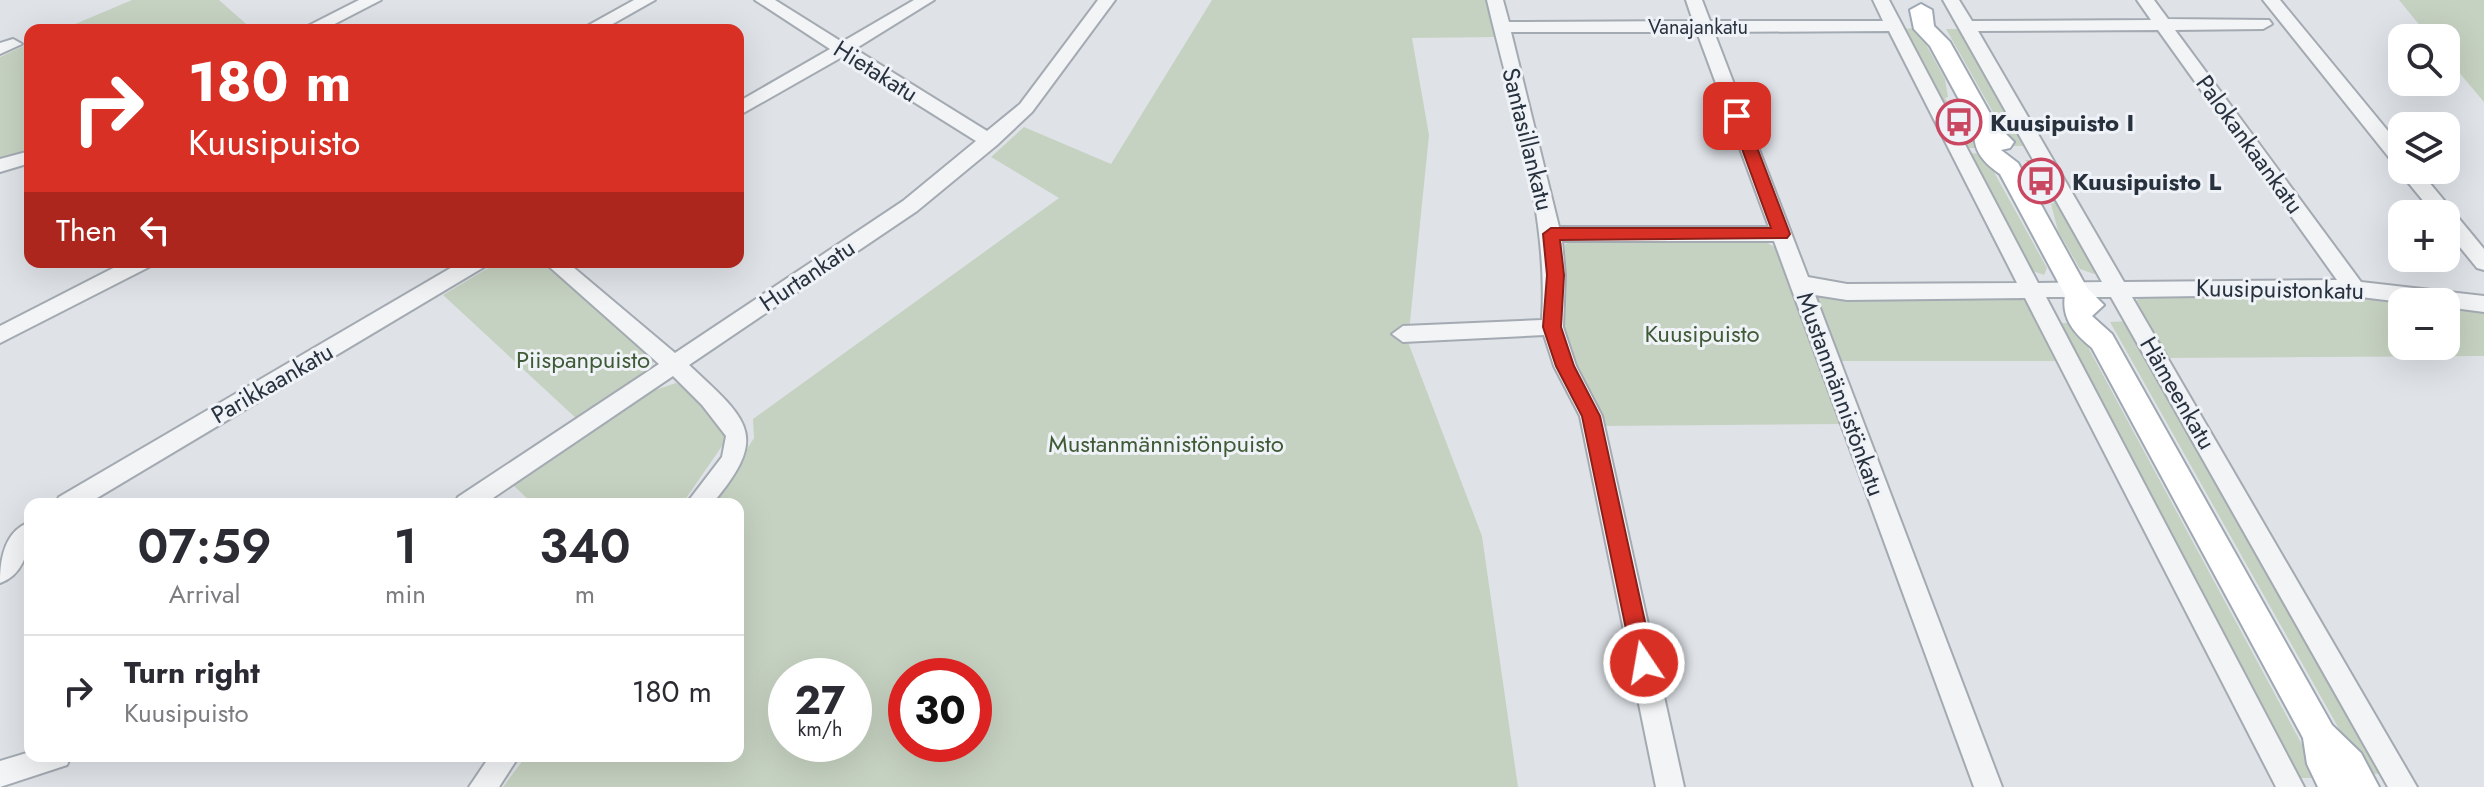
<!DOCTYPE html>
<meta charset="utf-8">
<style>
body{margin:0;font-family:Jost,sans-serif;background:#f7f7f7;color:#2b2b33;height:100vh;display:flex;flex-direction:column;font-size:30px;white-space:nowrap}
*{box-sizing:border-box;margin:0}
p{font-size:26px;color:#7c7c81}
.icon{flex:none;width:44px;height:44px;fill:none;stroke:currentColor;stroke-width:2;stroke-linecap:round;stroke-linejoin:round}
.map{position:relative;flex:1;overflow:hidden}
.side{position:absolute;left:24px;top:498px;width:720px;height:264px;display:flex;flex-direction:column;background:#fff;border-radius:16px;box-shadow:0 8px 32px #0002}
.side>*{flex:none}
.banner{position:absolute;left:24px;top:24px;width:720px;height:244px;border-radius:16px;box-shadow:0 8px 32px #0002;background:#d93025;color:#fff;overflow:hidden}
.buttons{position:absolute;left:2388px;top:24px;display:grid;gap:16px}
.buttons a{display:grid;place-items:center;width:72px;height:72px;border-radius:16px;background:#fff;box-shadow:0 8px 32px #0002;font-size:40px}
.speed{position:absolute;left:768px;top:658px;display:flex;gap:16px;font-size:40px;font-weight:700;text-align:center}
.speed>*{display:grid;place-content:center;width:104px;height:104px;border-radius:50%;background:#fff;box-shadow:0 8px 32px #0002;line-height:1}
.speed small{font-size:20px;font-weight:400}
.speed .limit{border:12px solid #d22;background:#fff;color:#111}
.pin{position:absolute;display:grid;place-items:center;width:68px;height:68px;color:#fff;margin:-34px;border-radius:16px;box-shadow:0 4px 12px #0006}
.me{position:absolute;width:88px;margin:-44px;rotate:348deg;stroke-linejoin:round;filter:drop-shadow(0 0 6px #0008)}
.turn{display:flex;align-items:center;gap:28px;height:168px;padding:0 32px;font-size:36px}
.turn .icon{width:104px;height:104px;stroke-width:2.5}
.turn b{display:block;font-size:56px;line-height:68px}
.then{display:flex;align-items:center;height:76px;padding:0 32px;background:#0003;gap:16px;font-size:30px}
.eta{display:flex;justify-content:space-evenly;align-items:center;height:136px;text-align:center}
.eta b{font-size:48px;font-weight:600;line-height:56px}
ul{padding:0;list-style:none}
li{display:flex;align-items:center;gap:24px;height:112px;padding:0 32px;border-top:2px solid #e1e1e2}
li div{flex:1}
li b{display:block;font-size:30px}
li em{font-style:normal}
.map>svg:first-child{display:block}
</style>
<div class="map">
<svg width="2484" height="787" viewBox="0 0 2484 787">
<rect width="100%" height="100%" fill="#dfe3e8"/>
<path fill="#c6d2c1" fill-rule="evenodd" d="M132,0H219L253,30H61Z
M1212,0H1490L1498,37L1412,38L1429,135L1408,342L1482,536L1518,787H503L526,756H738V504H711L754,438L753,419L1059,198L991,157L1024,127L1111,164ZM786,676H854V744H786ZM906,676H974V744H906Z
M2399,0H2484V102L2446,57V38H2430Z
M1917,28L1945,79L1948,97L1945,98L1978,148H1965L1903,29Z
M1946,29H1960L2028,146H2012Z
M30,43V153L0,163V57Z
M1969,153L1984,154L2047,268L2044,275L2030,270Z
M2025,160H2035L2098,271L2094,274L2080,269L2058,231L2051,204L2054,203L2041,174Z
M1761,239L1783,252L1844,424L1601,426L1565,344L1559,305L1565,244L1578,240Z
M498,262H545L654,359L650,372L578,420L443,295Z
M2359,294L2402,302V346H2446V304L2484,309V356L2168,358L2136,301L2142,296Z
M1816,296L1837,299L2018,297L2028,304L2058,361H1834L1814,298Z
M2128,321L2384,773L2365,775L2110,322Z
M2057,323H2075L2320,778H2298Z
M676,383C696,392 719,416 729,436L682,504H533L514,486L655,390Z"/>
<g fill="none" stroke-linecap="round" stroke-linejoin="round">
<g stroke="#a4aab2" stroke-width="4">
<path id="minor" d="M359,0H381L323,30H300Z
M634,0H655L602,30H580Z
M755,0H775L842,42L914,0H934L855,49L987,131L1020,104L1098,0H1115L1032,112L997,145L917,211L689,365C749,421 770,435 712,504H686L722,457L726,436L702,405L673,376L484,504H454L458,497L659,364L544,262H567L675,353L903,201L976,141L842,57L738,116V102L830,49Z
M1487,0H1503L1509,22L1693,21L1686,0H1702L1710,21H1883L1873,0H1889L2038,283L2102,282L1943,0H1959L1972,21L2151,20L2137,0H2154L2168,19L2269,20L2272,24L2263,29L2175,30L2361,282L2484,296V312L2446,307V302H2402L2336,294L2132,297L2417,787H2388L2111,297H2046L2304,787H2276L2025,298L1847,300L1815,295L2002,787H1974L1774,241H1562L1565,275L1563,327L1576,366L1602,416L1684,787H1656L1580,416L1554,366L1544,335L1403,342L1392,334L1403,326L1542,320C1549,212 1511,104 1487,0ZM2158,30L2337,280L2124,282L1978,31ZM1889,31L2017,283L1847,284L1808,277L1714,32ZM1511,32H1697L1769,227H1559Z
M2263,0H2280L2402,148V170H2419L2484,249V270L2477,268L2446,230V214H2434L2402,175L2401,167L2395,165Z
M13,39L22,44L0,54V43Z
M30,151V163L0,172V159Z
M125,262H152L149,267L0,343V326Z
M461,262H487L484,267L87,504H55L59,497Z
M30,522C30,545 26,574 0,583C0,560 4,531 30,522Z
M30,752V756H71L67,765L0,787V761Z
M490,756H519L499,787H469Z"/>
</g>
<g stroke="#9fa8b3" stroke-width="4">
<path id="major" d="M1921,4L1932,10L1934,26L1950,42L1996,124L2014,142L2010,148L2001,150L2018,163L2087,288L2104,305L2092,316L2112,334L2332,725L2361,753L2379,787H2318L2307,764L2303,738L2092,348C2075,334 2061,319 2065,295L2000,174C1983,162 1972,150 1975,129L1930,46L1914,29L1910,10Z"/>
</g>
<use href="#minor" fill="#f2f4f6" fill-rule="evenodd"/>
<use href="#major" fill="#fff" fill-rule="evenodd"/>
</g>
<path fill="#d93025" stroke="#8d1f18" stroke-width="2" d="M1737,111L1745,116L1790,234L1787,238L1560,240L1564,275L1561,327L1574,366L1600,416L1654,663L1651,670L1644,673L1636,670L1633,663L1582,416L1556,366L1543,327L1547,275L1543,234L1551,228H1771L1730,116Z"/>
<defs>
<g id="bus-ring" transform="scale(2.3)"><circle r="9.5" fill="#eff2f6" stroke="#ca4762" stroke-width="1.5"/><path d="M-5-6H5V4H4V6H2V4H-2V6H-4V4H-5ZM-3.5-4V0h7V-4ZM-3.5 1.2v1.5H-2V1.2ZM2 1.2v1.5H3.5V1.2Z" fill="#ca4762"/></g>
</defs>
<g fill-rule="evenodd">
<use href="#bus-ring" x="1959" y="122"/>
<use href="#bus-ring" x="2041" y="181"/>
</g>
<g text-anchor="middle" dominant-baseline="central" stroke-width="6" stroke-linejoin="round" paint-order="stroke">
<g font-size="20" fill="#28323f" stroke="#eff2f6">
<text x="1698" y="27">Vanajankatu</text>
</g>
<g font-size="24" fill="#28323f" stroke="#eff2f6">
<text transform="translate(876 71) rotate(32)">Hietakatu</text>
<text transform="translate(1528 139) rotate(76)">Santasillankatu</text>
<text transform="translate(2250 144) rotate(54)">Palokankaankatu</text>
<text transform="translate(807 275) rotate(-34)">Hurtankatu</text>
<text transform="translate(2280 289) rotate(1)">Kuusipuistonkatu</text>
<text transform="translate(272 383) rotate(-30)">Parikkaankatu</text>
<text transform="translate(2178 393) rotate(60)">Hämeenkatu</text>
<text transform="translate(1841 394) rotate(70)">Mustanmännistönkatu</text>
</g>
<g font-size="24" font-weight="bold" fill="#28323f" stroke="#eff2f6" text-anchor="start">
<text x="1990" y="122">Kuusipuisto I</text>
<text x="2072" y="181">Kuusipuisto L</text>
</g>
<g font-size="24" fill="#3f5a36" stroke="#eff2f6">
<text x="1702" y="333">Kuusipuisto</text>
<text x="583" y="359">Piispanpuisto</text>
<text x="1166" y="443">Mustanmännistönpuisto</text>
</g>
</g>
</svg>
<div class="buttons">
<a><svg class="icon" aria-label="search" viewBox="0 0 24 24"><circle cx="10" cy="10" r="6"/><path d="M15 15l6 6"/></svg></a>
<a><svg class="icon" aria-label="layers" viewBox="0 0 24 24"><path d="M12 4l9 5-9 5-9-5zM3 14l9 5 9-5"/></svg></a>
<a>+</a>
<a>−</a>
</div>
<div class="speed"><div>27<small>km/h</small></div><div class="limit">30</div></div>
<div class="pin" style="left:1737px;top:116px;background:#d93025"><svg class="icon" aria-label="arrive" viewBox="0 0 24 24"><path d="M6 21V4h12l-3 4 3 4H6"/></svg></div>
<svg class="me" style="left:1644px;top:663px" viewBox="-20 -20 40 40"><circle r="17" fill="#d93025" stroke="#fff" stroke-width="3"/><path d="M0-11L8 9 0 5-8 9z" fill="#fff"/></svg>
<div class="banner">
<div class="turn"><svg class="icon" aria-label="right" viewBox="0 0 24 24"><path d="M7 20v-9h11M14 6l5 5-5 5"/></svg><div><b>180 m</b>Kuusipuisto</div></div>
<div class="then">Then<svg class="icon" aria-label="left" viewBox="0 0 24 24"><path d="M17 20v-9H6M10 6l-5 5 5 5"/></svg></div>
</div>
<section class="side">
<div class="eta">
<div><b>07:59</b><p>Arrival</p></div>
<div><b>1</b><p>min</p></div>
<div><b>340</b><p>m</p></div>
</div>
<ul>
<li><svg class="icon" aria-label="right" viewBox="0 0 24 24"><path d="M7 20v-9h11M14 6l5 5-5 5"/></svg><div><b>Turn right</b><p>Kuusipuisto</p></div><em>180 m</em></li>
</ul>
</section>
</div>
